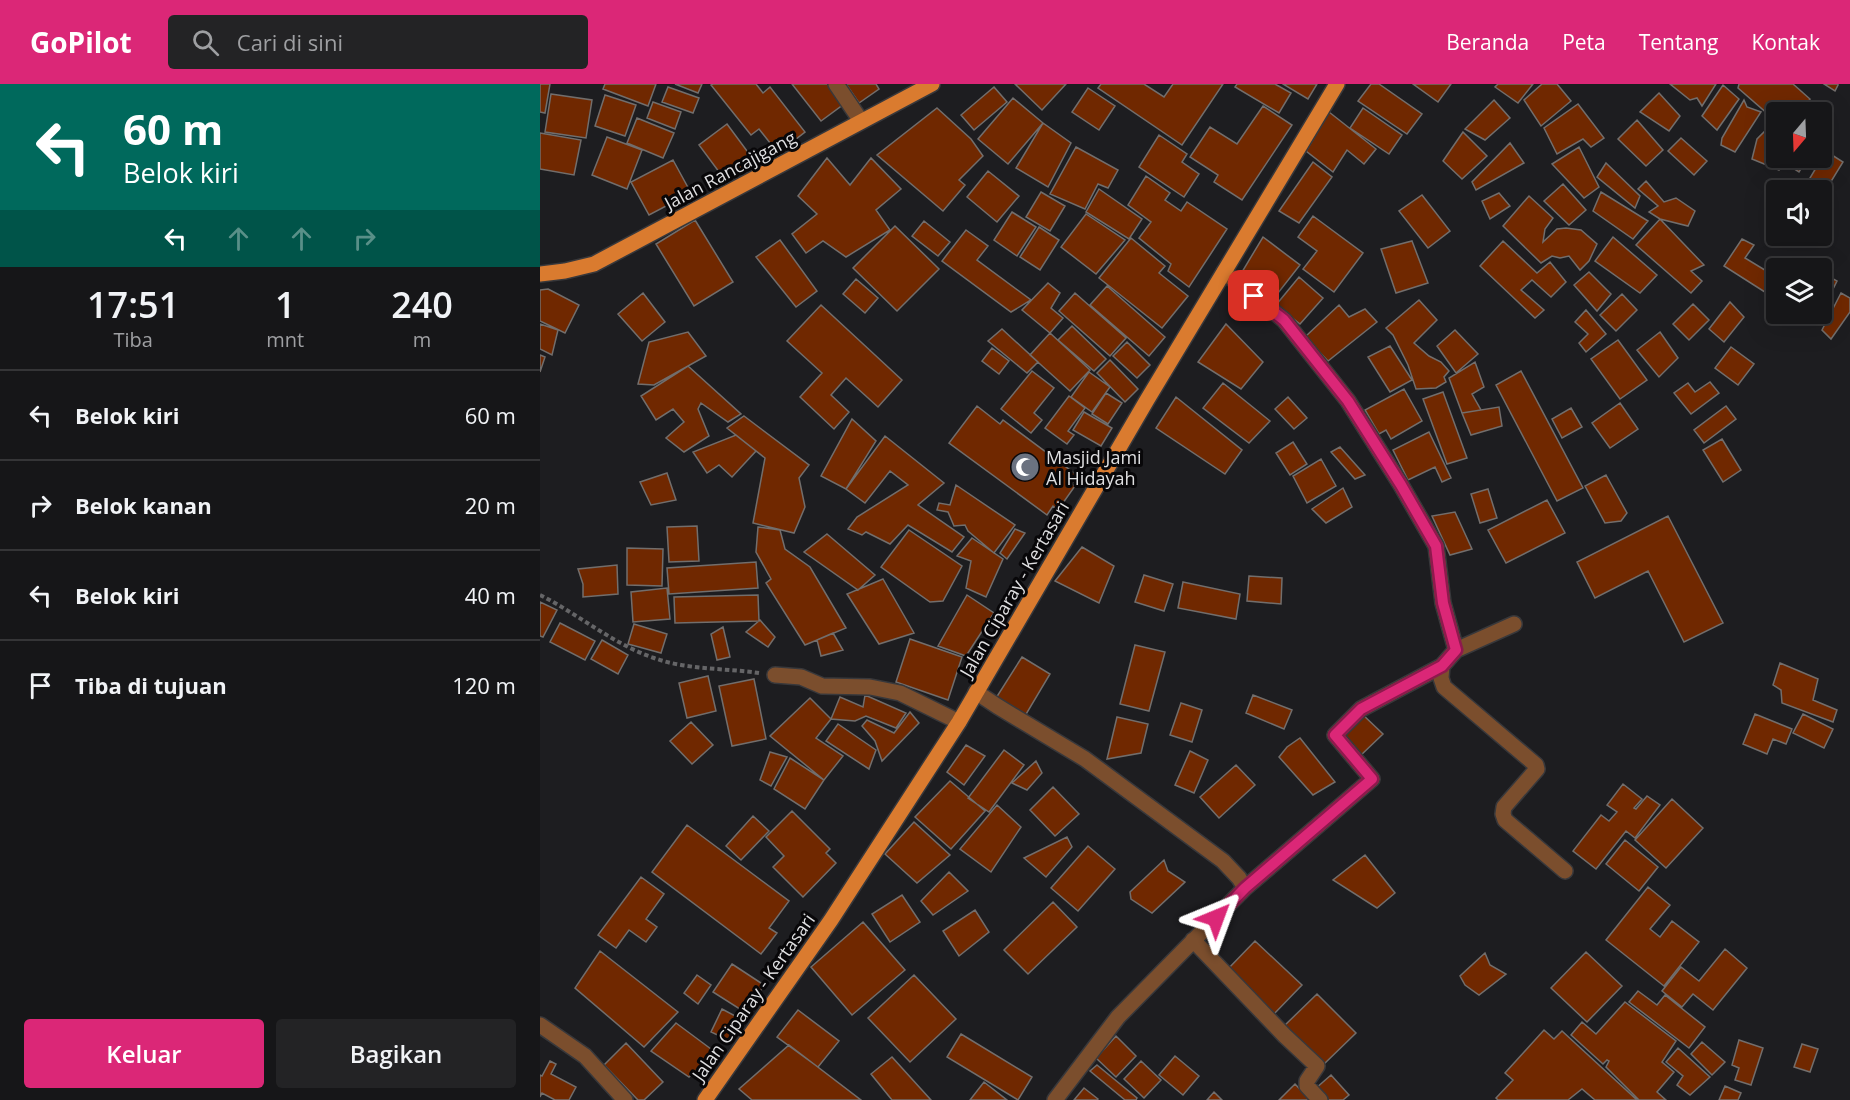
<!DOCTYPE html>
<html lang="id">
<style>
body{margin:0;font-family:"Open Sans",sans-serif;background:#232325;color:#f1f3f6;height:100vh;display:flex;flex-direction:column;font-size:22px;white-space:nowrap}
*{box-sizing:border-box;margin:0}
p{font-size:20px;color:#9e9fa2}
.icon{flex:none;width:33px;height:33px;fill:none;stroke:currentColor;stroke-width:2;stroke-linecap:round;stroke-linejoin:round}
.map{position:relative;flex:1;overflow:hidden}
.details{display:flex;flex-direction:column;background:#161618;width:540px}
.details>*{flex:none}
.top-card{background:#00695c;color:#fff;overflow:hidden}
.needle{width:39px;rotate:199deg}
.fabs{position:absolute;left:1226px;top:18px;display:grid;gap:12px}
.fabs a{display:grid;place-items:center;width:66px;height:66px;border-radius:6px;background:#161618;box-shadow:0 6px 24px #0002,0 0 0 2px #353537;font-size:30px}
.pin{position:absolute;display:grid;place-items:center;width:51px;height:51px;color:#fff;margin:-26px;border-radius:12px;box-shadow:0 3px 9px #0006}
.me{position:absolute;width:66px;margin:-33px;rotate:44deg;stroke-linejoin:round;filter:drop-shadow(0 0 4px #0008)}
.turn{display:flex;align-items:center;gap:21px;height:126px;padding:0 24px;font-size:27px}
.turn .icon{width:78px;height:78px;stroke-width:2.5}
.turn b{display:block;font-size:42px;line-height:51px}
.lanes{display:flex;align-items:center;height:57px;padding:0 24px;background:#0003;justify-content:center;gap:30px;direction:ltr}
.lanes .off{opacity:.35}
.eta{display:flex;justify-content:space-evenly;align-items:center;height:102px;text-align:center}
.eta b{font-size:36px;font-weight:600;line-height:42px}
.primary-button{display:flex;gap:12px;margin-top:auto;padding:12px 24px}
.primary-button a{flex:1;height:69px;border-radius:6px;background:#db2777;color:#fff;font-size:24px;font-weight:600;line-height:69px;text-align:center}
.primary-button a+a{background:#232325;color:#f1f3f6}
ul{padding:0;list-style:none}
li{display:flex;align-items:center;gap:18px;height:90px;padding:0 24px;border-top:2px solid #353537}
li div{flex:1}
li b{display:block;font-size:22px}
li em{font-style:normal}
header{display:flex;align-items:center;gap:36px;box-sizing:border-box;height:84px;padding:0 30px;background:#db2777;color:#fff}
header strong{font-size:28px}
nav{display:flex;gap:33px;margin-inline-start:auto;font-size:21px}
.search{width:420px;height:54px;background:#232325;display:flex;align-items:center;gap:15px;box-sizing:border-box;padding:0 21px;border-radius:6px;color:#9e9fa2;font-size:22px}
main{display:flex;flex:1;min-height:0}
.map>svg:first-child{display:block}
</style>
<header>
<strong>GoPilot</strong>
<div class="search"><svg class="icon" aria-label="search" viewBox="0 0 24 24"><circle cx="10" cy="10" r="6"/><path d="M15 15l6 6"/></svg>Cari di sini</div>
<nav><a>Beranda</a><a>Peta</a><a>Tentang</a><a>Kontak</a></nav>
</header>
<main>
<section class="details">
<div class="top-card">
<div class="turn"><svg class="icon" aria-label="left" viewBox="0 0 24 24"><path d="M17 20v-9H6M10 6l-5 5 5 5"/></svg><div><b>60 m</b>Belok kiri</div></div>
<div class="lanes"><svg class="icon" aria-label="left" viewBox="0 0 24 24"><path d="M17 20v-9H6M10 6l-5 5 5 5"/></svg><svg class="icon off" aria-label="ahead" viewBox="0 0 24 24"><path d="M12 20V5M6 11l6-6 6 6"/></svg><svg class="icon off" aria-label="ahead" viewBox="0 0 24 24"><path d="M12 20V5M6 11l6-6 6 6"/></svg><svg class="icon off" aria-label="right" viewBox="0 0 24 24"><path d="M7 20v-9h11M14 6l5 5-5 5"/></svg></div>
</div>
<div class="eta">
<div><b>17:51</b><p>Tiba</p></div>
<div><b>1</b><p>mnt</p></div>
<div><b>240</b><p>m</p></div>
</div>
<ul>
<li><svg class="icon" aria-label="left" viewBox="0 0 24 24"><path d="M17 20v-9H6M10 6l-5 5 5 5"/></svg><div><b>Belok kiri</b></div><em>60 m</em></li>
<li><svg class="icon" aria-label="right" viewBox="0 0 24 24"><path d="M7 20v-9h11M14 6l5 5-5 5"/></svg><div><b>Belok kanan</b></div><em>20 m</em></li>
<li><svg class="icon" aria-label="left" viewBox="0 0 24 24"><path d="M17 20v-9H6M10 6l-5 5 5 5"/></svg><div><b>Belok kiri</b></div><em>40 m</em></li>
<li><svg class="icon" aria-label="arrive" viewBox="0 0 24 24"><path d="M6 21V4h12l-3 4 3 4H6"/></svg><div><b>Tiba di tujuan</b></div><em>120 m</em></li>
</ul>
<div class="primary-button"><a>Keluar</a><a>Bagikan</a></div>
</section>
<div class="map">
<svg width="1310" height="1016" viewBox="0 0 1310 1016">
<rect width="100%" height="100%" fill="#1d1d20"/>
<path fill="#702800" stroke="#726e6c" stroke-width="1.5" d="M0,0H10L5,29L0,28Z
M65,0H116L108,22L63,5Z
M135,0H162L158,9Z
M173,0H216L223,9L230,3L265,48L238,69L219,45L211,51L171,1Z
M252,0H289L304,20L281,37Z
M306,0H336L339,5L319,19Z
M475,0H526L502,26Z
M561,0H604L624,13L633,0H683L642,61L558,4Z
M697,0H735L751,9L739,29L695,3Z
M743,0H777L768,15Z
M831,0H839L882,30L867,50L818,17Z
M873,0H911L898,18Z
M958,0H993L978,19L955,3Z
M1002,0H1017L1031,17L1001,42L984,16Z
M1130,0H1176L1162,22L1157,14L1150,16Z
M1199,0H1253L1270,15L1261,28H1236V37L1198,4Z
M1284,0H1298V1L1295,7Z
M1183,1L1199,15L1177,46L1162,32Z
M128,3L159,14L153,29L122,18Z
M454,3L467,18L434,46L421,31Z
M548,4L575,22L559,46L532,28Z
M1119,9L1140,32L1129,47L1100,28Z
M11,10L52,16L46,54L5,48Z
M65,11L96,21L85,52L55,42Z
M473,14L503,39L468,80L438,55Z
M954,16L970,34L945,56L925,45Z
M1204,16L1207,23L1221,28L1195,68L1181,61L1182,54Z
M113,18L141,28L135,45L107,34Z
M1038,20L1064,54L1051,63L1043,55L1017,70L1004,44Z
M723,22L752,41L702,116L674,98L678,91L650,73L670,43L697,60Z
M397,24L431,55L443,72L419,96L425,101L403,127L337,71Z
M823,24L862,51L849,70L810,44Z
M789,28L836,65L824,80L807,66L793,88L766,67Z
M97,34L134,49L123,74L87,59Z
M1097,36L1123,66L1106,82L1078,55Z
M503,39L531,59L508,103L476,84Z
M187,40L213,75L185,96L159,61Z
M1229,43L1236,48V74H1245L1239,86L1212,75L1217,55Z
M923,48L947,72L922,95L903,77Z
M0,49L41,56L34,91L0,85Z
M619,51L647,70L642,78L659,90L644,113L599,83Z
M67,53L102,66L87,105L52,91Z
M1141,54L1167,77L1154,91L1128,67Z
M970,59L984,79L936,106L932,98Z
M536,63L578,86L568,104L558,100L545,125L510,110Z
M1039,63L1059,103L1044,114L1012,80Z
M1281,64L1303,78L1284,109L1267,99L1276,84L1265,78L1259,88L1245,79L1248,74H1281Z
M287,74L310,101L331,74L361,105L336,126L350,146L306,173L283,157L266,169L252,150L277,130L258,112Z
M133,76L151,109L109,131L91,98Z
M773,78L792,93L759,139L739,127Z
M1066,79L1100,112L1095,124L1057,93Z
M448,87L479,112L457,138L427,113Z
M606,92L630,109L625,116L641,127L647,118L687,145L649,203L628,187L631,180L599,154L611,138L588,121Z
M1106,97L1124,118L1136,114L1155,127L1148,142L1120,135L1109,128L1118,122L1098,105Z
M1023,100L1046,126L1029,141L1004,117Z
M559,105L602,135L589,155L546,128Z
M501,108L525,122L510,147L486,133Z
M1061,108L1108,137L1093,155L1053,127Z
M959,109L970,122L950,135L942,117Z
M882,111L910,147L888,164L859,127Z
M989,112L1013,134L1005,145L1003,158L1017,145L1026,144L1041,146L1057,160L1049,177L1040,186L1029,172L1020,174L1012,172L1001,179L963,142Z
M472,128L496,143L477,172L454,156Z
M546,130L585,156L556,190L521,163Z
M773,132L823,169L794,208L763,185L777,167L758,153Z
M1120,135L1164,181L1151,187L1162,197L1151,209L1096,161Z
M155,136L193,198L154,222L116,160Z
M384,137L410,158L398,172L372,152Z
M355,142L399,185L357,227L313,184Z
M499,143L519,156L500,186L480,173Z
M426,146L448,162L437,176L491,216L471,228L402,177Z
M723,153L760,181L731,218L699,193Z
M1073,153L1117,191L1100,209L1055,177Z
M591,154L625,182L619,189L648,212L622,244L559,194Z
M1202,155L1214,161L1205,174L1233,191L1236,188V205L1228,210L1184,182Z
M240,156L277,207L256,223L216,173Z
M872,157L888,199L856,209L841,165Z
M963,157L997,189L1010,178L1026,198L1011,213L992,196L981,206L1004,226L995,234L940,182Z
M1250,173L1271,182L1270,184H1239Z
M1049,188L1071,210L1057,227L1034,201Z
M1281,188L1297,197L1278,235L1266,230H1281Z
M759,193L783,214L760,240L736,221Z
M316,195L338,214L325,229L303,210Z
M508,199L520,209L511,224L523,234L510,249L482,226Z
M567,202L625,253L609,272L550,221Z
M8,205L39,221L25,249L0,237V206Z
M103,209L125,238L102,257L78,230Z
M535,209L586,254L570,272L519,227Z
M1301,209L1310,214V228L1291,255L1282,246Z
M1082,210L1097,226L1076,247L1060,231Z
M879,216L897,236L874,259L889,272L901,278L909,287L904,293L906,298L896,304L876,305L868,281L853,251L846,244Z
M1190,218L1204,233L1184,258L1169,245Z
M1153,220L1169,236L1149,256L1133,240Z
M281,221L362,296L338,323L306,294L291,311L309,328L294,345L260,313L282,289L247,257Z
M799,221L809,233L825,225L837,238L788,277L765,253Z
M1046,226L1066,250L1046,268L1039,259L1048,250L1035,238Z
M0,240L18,246L12,271L0,265Z
M686,240L723,278L701,305L658,278Z
M532,242L566,275L554,287L518,256Z
M462,245L498,278L487,289L448,257Z
M915,246L938,270L916,289L897,262Z
M148,248L166,272L114,301L98,300L109,258Z
M1120,248L1138,274L1119,293L1097,266Z
M510,249L550,286L530,307L490,271Z
M1078,256L1107,296L1080,315L1051,275Z
M587,258L610,281L597,294L573,272Z
M850,262L872,296L850,308L828,273Z
M1191,263L1214,280L1198,301L1175,284Z
M452,264L469,277L459,290L442,277Z
M0,271L5,273L0,288Z
M570,276L598,305L585,318L557,289Z
M935,278L944,303L932,310L941,326L922,329L909,294Z
M148,282L201,330L188,338L161,319L158,325L169,352L144,368L126,354L144,338L133,325L116,336L101,312Z
M492,287L514,304L494,329L502,336L491,349L461,325Z
M981,287L1043,404L1017,417L956,301Z
M549,288L570,303L552,328L531,313Z
M1170,298L1179,309L1151,330L1134,309L1148,299L1155,308Z
M683,299L730,337L709,359L663,324Z
M864,305L882,337L851,355L846,346L839,350L825,326Z
M903,308L927,374L907,380L883,315Z
M566,309L582,319L568,340L552,330Z
M529,312L545,324L528,347L534,351L527,360L505,344Z
M636,313L702,366L685,390L616,344Z
M748,313L767,334L754,345L735,325Z
M1080,319L1098,345L1070,364L1052,339Z
M437,322L460,340L463,336L538,392L532,400L535,402L518,426L513,422L507,431L409,359Z
M1186,322L1196,335L1164,359L1154,346Z
M959,323L962,342L931,351L922,329Z
M1031,324L1042,343L1022,354L1012,335Z
M544,328L572,344L561,362L533,346Z
M204,332L269,381L259,394L265,423L254,449L213,439L225,374L187,344Z
M312,335L336,357L306,405L281,392Z
M889,348L911,394L902,398L895,383L868,396L853,366Z
M196,351L216,367L192,393L179,381L167,389L153,368Z
M345,352L404,399L378,421L424,453L412,468L368,441L350,460L326,448L322,451L308,445L317,433L368,401L350,387L325,419L306,405Z
M1182,355L1201,386L1183,398L1163,366Z
M753,358L767,380L750,391L736,369Z
M800,363L825,391L815,395L791,368Z
M781,375L796,402L767,419L753,392Z
M127,389L136,416L111,421L100,398Z
M1066,391L1087,429L1081,437L1065,439L1045,402Z
M416,401L475,441L454,469L428,447L425,441L414,442L408,428L397,426L399,419L410,421Z
M803,404L812,423L786,439L772,425Z
M948,405L957,434L940,439L931,410Z
M1007,416L1025,449L966,479L948,446Z
M915,428L932,465L910,471L892,432Z
M1128,432L1183,539L1144,558L1108,487L1055,514L1037,478Z
M157,442L159,477L129,478L127,443Z
M218,443L240,446L245,465L270,483L306,544L265,561L226,499L231,495L216,468Z
M475,445L485,449L467,475L460,469Z
M369,446L422,482L403,517L390,518L341,483Z
M287,450L335,491L318,506L264,468Z
M432,454L463,475L446,513L426,504L431,477L417,472Z
M542,463L574,482L559,519L515,497Z
M87,464L123,465L122,502L87,501Z
M216,478L218,504L129,510L127,484Z
M77,481L78,510L43,513V500L38,485Z
M604,491L633,500L624,527L595,518Z
M709,492L742,494L741,520L707,517Z
M343,495L374,549L339,560L307,510Z
M643,498L700,510L696,535L638,524Z
M127,504L130,535L93,538L91,508Z
M218,511L219,537L135,539L134,513Z
M427,511L454,529L426,572L398,562Z
M0,518L17,526L3,553L0,552Z
M220,536L235,553L228,563L206,548Z
M20,539L55,557L45,576L10,558Z
M94,540L127,550L121,569L88,560Z
M183,543L190,573L177,576L171,550Z
M293,549L303,566L281,572L277,556Z
M370,555L422,573L408,616L356,598Z
M62,556L88,571L78,590L51,575Z
M595,561L625,568L609,627L580,620Z
M482,573L510,590L485,632L456,614Z
M1240,579L1278,595L1273,616L1297,626L1293,638L1242,619L1241,606L1233,601Z
M168,592L176,627L147,634L139,599Z
M214,595L226,655L192,662L179,602Z
M325,611L366,629L356,644L326,632L315,637L291,635L300,613L323,623Z
M713,611L752,626L744,645L706,629Z
M270,614L291,635L276,654L303,672L284,696L230,652Z
M641,619L662,626L652,658L630,651Z
M370,628L379,639L342,677L335,657L322,642L327,636L354,649Z
M821,629L843,650L820,672L799,652Z
M1215,630L1252,645L1246,660L1233,655L1227,670L1203,660Z
M1263,630L1293,645L1284,664L1253,649Z
M577,633L608,640L601,669L567,675Z
M151,638L173,661L152,680L130,657Z
M298,640L336,666L329,685L286,657Z
M760,654L795,698L773,711L739,673L747,663Z
M426,661L445,672L424,701L407,688Z
M464,666L484,681L449,728L428,714Z
M650,667L668,676L654,709L635,701Z
M230,668L247,673L231,702L220,696Z
M250,674L284,696L265,725L234,705Z
M496,677L502,689L487,706L472,699Z
M696,681L715,701L679,734L660,713Z
M410,697L445,727L411,765L375,733Z
M1083,700L1102,715L1094,724L1096,725L1107,712L1120,721L1095,754L1086,747L1056,785L1033,767L1061,731L1069,737L1077,728L1067,721Z
M513,703L539,730L515,752L490,726Z
M1132,715L1163,744L1126,784L1095,756Z
M457,721L481,743L451,788L420,765Z
M252,727L290,765L286,769L296,779L263,813L233,783L244,772L226,753Z
M213,732L229,747L201,776L186,762Z
M374,738L410,771L377,799L345,770Z
M147,741L249,817L229,844L237,849L221,870L112,788Z
M527,753L532,763L506,793L484,774Z
M1085,756L1118,783L1099,807L1066,780Z
M548,762L575,785L538,827L511,804Z
M825,771L855,809L837,824L793,796Z
M624,776L628,787L645,798L612,829L591,815L590,808Z
M409,788L428,807L393,831L381,817Z
M101,793L124,810L106,835L117,843L106,858L89,846L76,864L58,851Z
M1108,803L1130,821L1110,845L1120,853L1132,837L1159,858L1124,902L1066,856Z
M362,811L380,838L350,858L332,830Z
M513,818L537,843L488,890L464,866Z
M435,826L449,848L419,872L403,847Z
M323,838L365,886L312,931L271,883Z
M715,857L762,901L733,931L686,887Z
M1185,865L1207,884L1173,926L1153,910L1142,923L1122,907L1141,883L1159,897Z
M60,867L138,928L104,963L35,904Z
M1046,868L1082,902L1047,938L1011,904Z
M945,869L950,881L966,890L939,911L925,901L920,892Z
M192,880L224,901L206,929L173,908Z
M157,891L171,901L158,920L144,909Z
M374,891L416,935L370,978L328,934Z
M1098,907L1117,921L1125,911L1165,943L1149,964L1089,918Z
M777,910L816,949L782,982L743,943Z
M1085,918L1136,957L1122,978L1134,988L1117,1008L1126,1016H1099L1066,983L1069,977L1067,976L1063,980L1031,951L1042,938L1056,950Z
M182,925L199,934L188,956L171,948Z
M258,926L299,957L278,983L237,953Z
M136,939L175,968L149,993L111,967Z
M1004,946L1014,955L1022,947L1097,1016H1055L1042,1005L1028,1016H958L956,1014L973,996L965,989Z
M421,950L492,993L478,1016L407,973Z
M576,952L596,972L576,993L556,974Z
M1199,956L1223,964L1211,1001L1195,996L1199,984L1192,981Z
M1162,958L1185,978L1172,991L1151,970Z
M86,959L123,998L104,1016H98L64,981Z
M1262,960L1278,965L1270,988L1254,983Z
M249,961L321,1016H212L199,1005Z
M1138,964L1170,993L1150,1011L1137,1001L1143,992L1126,978Z
M635,972L659,992L643,1011L619,991Z
M352,973L391,1016H352L331,990Z
M10,977L16,980L11,990L36,1003L29,1016H15L2,1009L0,1013V991L2,992Z
M601,977L621,996L604,1014L584,995Z
M557,981L597,1014L596,1016H585L550,987Z
M791,991L809,1011L803,1016H785L775,1005Z
M444,998L467,1016H430Z
M755,1000L770,1016H739Z
M1185,1002L1201,1009L1198,1016H1179Z
M544,1004L558,1015L557,1016H534Z
M674,1008L682,1016H667Z"/>
<g fill="none" stroke-linecap="round" stroke-linejoin="round">
<g stroke="#38383b" stroke-width="18">
<path id="minor" d="M296,0L321,37
M684,188L744,236L808,317L861,401L896,462L903,519L916,566L902,582L901,594L904,603L996,681L997,685L964,723L963,730L965,736L1025,787
M916,566L974,540
M235,591L261,593L282,602L330,603L360,609L419,638
M436,608L457,622L545,675L683,777L699,794L705,804L578,933L515,1016
M705,804L832,695L795,651L821,625L902,582
M653,856L745,952L777,982L767,997V1002L780,1016
M0,941L45,972L85,1016"/>
</g>
<g stroke="#38383b" stroke-width="18">
<path id="major" d="M0,190L25,187L54,180L392,0
M165,1016L291,836L419,638L607,316L797,0"/>
</g>
<path stroke="#656567" stroke-width="4" stroke-dasharray="4.5 3" stroke-linecap="butt" d="M0,511C38,530 73,560 114,574C147,586 184,584 219,589"/>
<use href="#minor" stroke="#7b4e2d" stroke-width="15"/>
<use href="#major" stroke="#da7b2f" stroke-width="15"/>
</g>
<g fill="none" stroke-linecap="round" stroke-linejoin="round">
<g stroke="#8e194d" stroke-width="15">
<path id="route" d="M676,834L705,804L832,695L795,651L821,625L902,582L916,566L903,519L896,462L861,401L808,317L744,236L714,212"/>
</g>
<use href="#route" stroke="#db2777" stroke-width="10"/>
</g>
<defs>
<g id="mosque-disc" transform="scale(1.5)"><circle r="9.5" fill="#6b7280" stroke="#080709"/><path d="M3.5-4.9A6 6 0 1 0 3.5 4.9A5 5 0 1 1 3.5-4.9Z" fill="#fff"/></g>
</defs>
<g fill-rule="evenodd">
<use href="#mosque-disc" x="485" y="383"/>
</g>
<g text-anchor="middle" dominant-baseline="central" stroke-width="6" stroke-linejoin="round" paint-order="stroke">
<g font-size="18" fill="#dfdfe1" stroke="#080709">
<text transform="translate(190 86) rotate(-28)">Jalan Rancajigang</text>
<text transform="translate(474 505) rotate(-60)">Jalan Ciparay - Kertasari</text>
<text transform="translate(213 913) rotate(-55)">Jalan Ciparay - Kertasari</text>
</g>
<g font-size="18" fill="#dfdfe1" stroke="#080709" text-anchor="start">
<text x="506" y="373">Masjid Jami<tspan x="506" dy="21">Al Hidayah</tspan></text>
</g>
</g>
</svg>
<div class="fabs">
<a><svg class="needle" viewBox="-14 -14 28 28"><path d="M0-13l5 13h-10z" fill="#e53935"/><path d="M0 13l5-13h-10z" fill="#9e9fa2"/></svg></a>
<a><svg class="icon" aria-label="sound" viewBox="0 0 24 24"><path d="M4 9h4l5-4v14l-5-4H4zM17 9q2 3 0 6"/></svg></a>
<a><svg class="icon" aria-label="layers" viewBox="0 0 24 24"><path d="M12 4l9 5-9 5-9-5zM3 14l9 5 9-5"/></svg></a>
</div>
<div class="pin" style="left:714px;top:212px;background:#d93025"><svg class="icon" aria-label="arrive" viewBox="0 0 24 24"><path d="M6 21V4h12l-3 4 3 4H6"/></svg></div>
<svg class="me" style="left:676px;top:834px" viewBox="-20 -20 40 40"><path d="M0-17L14 15 0 8-14 15z" fill="#db2777" stroke="#fff" stroke-width="4"/></svg>
</div>
</main>
